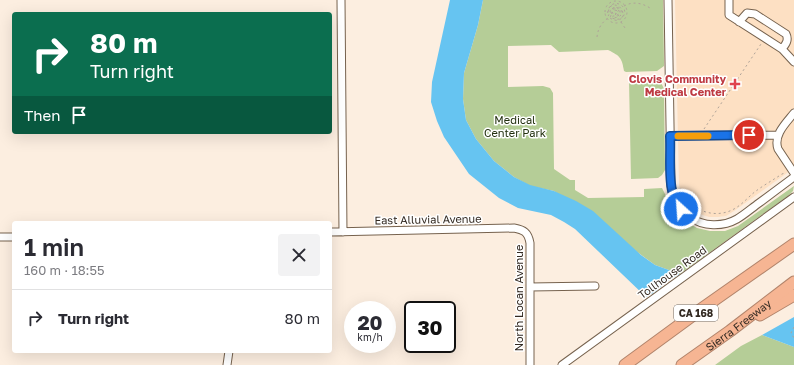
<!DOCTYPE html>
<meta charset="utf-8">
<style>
body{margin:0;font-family:"Golos Text",sans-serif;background:#f2f2f3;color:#2b2b33;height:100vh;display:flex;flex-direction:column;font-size:15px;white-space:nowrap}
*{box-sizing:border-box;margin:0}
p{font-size:13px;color:#7c7c81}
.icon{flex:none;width:22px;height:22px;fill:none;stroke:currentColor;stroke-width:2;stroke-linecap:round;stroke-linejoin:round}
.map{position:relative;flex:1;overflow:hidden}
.drawer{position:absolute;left:12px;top:221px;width:320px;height:132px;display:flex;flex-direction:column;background:#fff;border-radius:4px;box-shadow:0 4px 16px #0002}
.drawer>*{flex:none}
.banner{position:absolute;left:12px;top:12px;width:320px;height:122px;border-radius:4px;box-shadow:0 4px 16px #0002;background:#0b6e4f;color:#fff;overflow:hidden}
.speed{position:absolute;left:344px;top:301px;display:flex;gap:8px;font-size:20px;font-weight:700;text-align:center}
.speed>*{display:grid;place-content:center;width:52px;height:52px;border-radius:50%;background:#fff;box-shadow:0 4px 16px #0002;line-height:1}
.speed small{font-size:10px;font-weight:400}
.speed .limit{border:2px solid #111;border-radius:6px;background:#fff;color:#111}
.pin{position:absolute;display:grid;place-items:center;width:34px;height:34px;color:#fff;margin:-17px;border:2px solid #fff;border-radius:50%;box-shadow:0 1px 4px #0007}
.me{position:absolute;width:44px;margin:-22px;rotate:334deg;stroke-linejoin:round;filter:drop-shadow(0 0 3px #0008)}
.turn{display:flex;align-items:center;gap:14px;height:84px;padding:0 12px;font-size:18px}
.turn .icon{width:52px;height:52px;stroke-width:2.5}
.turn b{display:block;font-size:28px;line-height:34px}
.then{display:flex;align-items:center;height:38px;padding:0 12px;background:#0003;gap:8px;font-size:15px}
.round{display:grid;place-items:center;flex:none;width:42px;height:42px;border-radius:4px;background:#f2f2f3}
.overview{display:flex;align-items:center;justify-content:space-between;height:68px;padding:0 12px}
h1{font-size:24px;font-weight:600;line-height:30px}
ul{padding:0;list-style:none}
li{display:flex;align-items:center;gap:12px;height:56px;padding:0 12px;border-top:1px solid #e1e1e2}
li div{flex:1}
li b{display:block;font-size:15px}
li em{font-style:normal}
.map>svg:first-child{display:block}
</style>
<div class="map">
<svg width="794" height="365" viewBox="0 0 794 365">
<rect width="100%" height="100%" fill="#fceee0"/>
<path fill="#fde0c3" d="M675,0H794V168L734,211L726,216L718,217H709L700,214L689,206L681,195L679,185Z"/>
<path fill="#b5cd97" d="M483,0H663L664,62V66L657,71L626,72L624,71C622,59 621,56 608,50L559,52L551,45L508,46V87L543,86L550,88L553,93L554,169L570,180H575V190L588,198L644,197V189L662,188L669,202L682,219L697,228L710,231H725L738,226L794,186L793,191L788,196L680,274L655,265L554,191L530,186L514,177L494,161L476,139L466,120L463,99L464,73L478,25Z
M629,81H656C661,82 662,84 664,89L665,170L662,175L658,178L631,179Z
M762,335L794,347V365H715L741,346Z"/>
<path fill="#66c4f1" d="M450,0H483L478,25L464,73L463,99L466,120L476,139L494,161L514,177L530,185L554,191L576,201L593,211L641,255L655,265L680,274L668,281L655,292L646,297L575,229L564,222L551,215L518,208L499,198L469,174L444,137L437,121L431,102L432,82Z
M794,317V347L762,335Z"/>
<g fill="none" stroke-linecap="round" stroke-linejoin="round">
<g stroke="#76624e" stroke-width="9">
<path id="minor" d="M341,0L343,232
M668,0L671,186C674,198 679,209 690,217C703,227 723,227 737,219C744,215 752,208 759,203C771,194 782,186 794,177
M729,0V15L782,49L794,62
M739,22L747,13L755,14L786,34C789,40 786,44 782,49
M794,113C786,123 773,135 778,149L794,173
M670,136L778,135
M330,232L514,228C524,230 528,232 530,243V365
M0,237H14
M530,287L595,286
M227,365L229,351
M562,365L794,197"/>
</g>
<g stroke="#b2846b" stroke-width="13">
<g id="highway">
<path d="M760,315L794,295"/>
<path d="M625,365L700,310L794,244"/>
<path id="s1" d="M682,365L730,331L794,282"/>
</g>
</g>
<path stroke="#afa398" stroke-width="1" stroke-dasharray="2 3" stroke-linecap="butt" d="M605 12a11 11 0 1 1 22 0a11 11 0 1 1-22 0Z
M624,6C633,1 642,3 650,8
M616,10L618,12L616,14L614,11Z
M621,22L625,28
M597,37C598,27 603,21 611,16L610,11C617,0 632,17 612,18C630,25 623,0 611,6C608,9 608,12 609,15L608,16C606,8 613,0 621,5C630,11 621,26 610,18L613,16H618L620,14V10L616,7L613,8L611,12L612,15L613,14L612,11C614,8 617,8 619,11V14L615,16V15L616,14
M704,129L761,44
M679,189H681C689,210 714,220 734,209C743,204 749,196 756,191C764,185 773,180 782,174L785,173
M794,327L791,333L794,338"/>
<use href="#minor" stroke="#fff" stroke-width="7"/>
<use href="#highway" stroke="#f6b593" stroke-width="11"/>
</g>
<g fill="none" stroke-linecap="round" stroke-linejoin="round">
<g stroke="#114b97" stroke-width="10">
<path id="route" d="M681,209C678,204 675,200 673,194C668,180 671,153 670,136L749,135"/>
</g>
<use href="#route" stroke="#1a73e8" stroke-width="7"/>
<path stroke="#f59e0b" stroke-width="7" d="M678,136H708"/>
</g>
<path fill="#e0444e" stroke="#fff" stroke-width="1.5" d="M733 78h4v4h4v4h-4v4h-4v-4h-4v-4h4z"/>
<g text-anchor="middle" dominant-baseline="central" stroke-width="3" stroke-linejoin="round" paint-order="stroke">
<rect fill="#fff" stroke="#706a64" stroke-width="1" x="674" y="305" width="44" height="16" rx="3"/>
<g font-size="10" font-weight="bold" fill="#332a22">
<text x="696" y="313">CA 168</text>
</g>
<g font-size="11" font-weight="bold" fill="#be3a42" stroke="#fff" text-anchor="end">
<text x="726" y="78">Clovis Community<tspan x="726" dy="13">Medical Center</tspan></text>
</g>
<g font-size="11" fill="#23300f" stroke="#fff">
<text x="515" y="119">Medical<tspan x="515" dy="13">Center Park</tspan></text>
</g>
<g font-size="11" fill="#332a22" stroke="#fff">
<text transform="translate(428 219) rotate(-1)">East Alluvial Avenue</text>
<text transform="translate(672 272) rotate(-36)">Tollhouse Road</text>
<text transform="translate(518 298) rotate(-90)">North Locan Avenue</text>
<text stroke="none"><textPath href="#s1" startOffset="69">Sierra Freeway</textPath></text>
</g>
</g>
</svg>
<div class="speed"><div>20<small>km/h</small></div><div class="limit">30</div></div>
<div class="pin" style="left:749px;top:135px;background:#d93025"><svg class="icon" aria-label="arrive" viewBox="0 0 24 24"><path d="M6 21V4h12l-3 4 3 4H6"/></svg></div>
<svg class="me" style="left:681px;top:209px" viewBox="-20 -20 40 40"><circle r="17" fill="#1a73e8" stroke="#fff" stroke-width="3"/><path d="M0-11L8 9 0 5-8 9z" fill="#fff"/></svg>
<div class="banner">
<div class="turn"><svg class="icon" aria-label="right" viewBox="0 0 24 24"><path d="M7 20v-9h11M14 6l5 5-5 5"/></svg><div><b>80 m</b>Turn right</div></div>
<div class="then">Then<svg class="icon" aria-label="arrive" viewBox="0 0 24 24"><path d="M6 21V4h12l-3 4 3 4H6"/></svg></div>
</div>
<section class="drawer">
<div class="overview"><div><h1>1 min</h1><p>160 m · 18:55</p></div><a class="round"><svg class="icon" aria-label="close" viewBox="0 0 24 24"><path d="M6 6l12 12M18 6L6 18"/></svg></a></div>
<ul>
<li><svg class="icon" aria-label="right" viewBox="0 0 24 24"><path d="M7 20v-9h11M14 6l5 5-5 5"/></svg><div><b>Turn right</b></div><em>80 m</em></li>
</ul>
</section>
</div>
